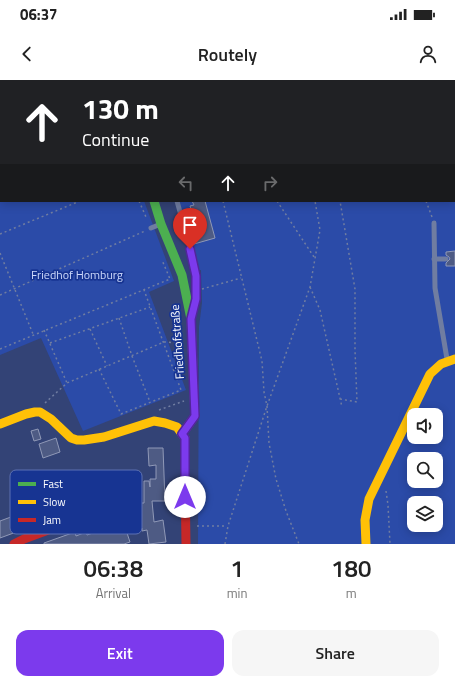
<!DOCTYPE html>
<meta charset="utf-8">
<style>
body{margin:0;font-family:"Titillium Web",sans-serif;background:#f6f6f6;color:#222;height:100vh;display:flex;flex-direction:column;font-size:15px;white-space:nowrap}
*{box-sizing:border-box;margin:0}
p{font-size:13px;color:#767676}
.icon{flex:none;width:22px;height:22px;fill:none;stroke:currentColor;stroke-width:2;stroke-linecap:round;stroke-linejoin:round}
.map{position:relative;height:464px;overflow:hidden}
.sheet{display:flex;flex-direction:column;background:#fff;flex:1}
.sheet>*{flex:none}
.banner{position:absolute;left:0px;top:0px;width:455px;height:122px;box-shadow:0 2px 10px #0003;background:#202124;color:#fff;overflow:hidden}
.buttons{position:absolute;left:407px;top:328px;display:grid;gap:8px}
.buttons a{display:grid;place-items:center;width:36px;height:36px;border-radius:8px;background:#fff;box-shadow:0 2px 10px #0003;font-size:20px}
.pin{position:absolute;display:grid;place-items:center;width:34px;height:34px;color:#fff;margin:-41px -17px;border-radius:50% 50% 50% 0;rotate:-45deg;box-shadow:0 0 4px #0007}
.pin .icon{rotate:45deg}
.me{position:absolute;width:44px;margin:-22px;rotate:0deg;stroke-linejoin:round;filter:drop-shadow(0 0 3px #0008)}
.turn{display:flex;align-items:center;gap:14px;height:84px;padding:0 16px;font-size:18px}
.turn .icon{width:52px;height:52px;stroke-width:2.5}
.turn b{display:block;font-size:28px;line-height:34px}
.lanes{display:flex;align-items:center;height:38px;padding:0 16px;background:#0003;justify-content:center;gap:20px;direction:ltr}
.lanes .off{opacity:.35}
.eta{display:flex;justify-content:space-evenly;align-items:center;height:68px;text-align:center}
.eta b{font-size:24px;font-weight:600;line-height:28px}
.primary-button{display:flex;gap:8px;margin-top:auto;padding:8px 16px}
.primary-button a{flex:1;height:46px;border-radius:12px;background:#7c3aed;color:#fff;font-size:16px;font-weight:600;line-height:46px;text-align:center}
.primary-button a+a{background:#f6f6f6;color:#222}
.status{display:flex;justify-content:space-between;align-items:center;height:28px;padding:0 20px;background:#fff;direction:ltr}
.status svg{height:11px;fill:currentColor}
header{display:flex;justify-content:space-between;align-items:center;height:52px;padding:0 16px;background:#fff;font-size:18px;font-weight:600}
.map>svg:first-child{display:block}
</style>
<div class="status"><b>06:37</b><svg viewBox="0 0 49 12"><path d="M0 12V9h3v3zM5 12V6h3v6zM10 12V3h3v9zM15 12V0h3v12zM26 1h20v11H26zM47 4h2v5h-2z"/></svg></div>
<header><svg class="icon" aria-label="back" viewBox="0 0 24 24"><path d="M15 5l-7 7 7 7"/></svg>Routely<svg class="icon" aria-label="person" viewBox="0 0 24 24"><circle cx="12" cy="8" r="4"/><path d="M4 21q1-7 8-7t8 7"/></svg></header>
<div class="map">
<svg width="455" height="464" viewBox="0 0 455 464">
<rect width="100%" height="100%" fill="#334376"/>
<path fill="#2b4ba8" fill-rule="evenodd" d="M0,0H118L119,1H1V121H144L174,201L149,212L186,310L83,351L41,258L0,275Z
M132,0H455V464H198L199,247L202,223L201,190L196,191L177,121H454V1ZM414,335H436V357H414ZM414,379H436V401H414ZM414,423H436V445H414Z"/>
<path fill="#4e5b84" stroke="#9099b7" d="M192,121H205L215,158L194,164L190,153L198,150L190,126L194,125Z
M455,171V186H446V183L450,179L449,177L446,175V172Z
M38,349L41,359L34,361L31,351Z
M56,358L60,372L43,378L39,364Z
M148,368H163L165,421H152L154,442L163,440L166,462L149,464L147,450L142,451V448L126,450L130,462L124,464H44V463L75,452L76,456L86,452L87,455L113,446L112,442L127,437L128,429L135,426L137,423H144V401H149L150,407V399H156V385L149,386Z
M123,396L128,411L0,458V441Z"/>
<g fill="none" stroke-linecap="round" stroke-linejoin="round">
<path stroke="#707da1" stroke-width="1.5" stroke-dasharray="2 3" stroke-linecap="butt" d="M5,0L6,1
M197,0V1
M236,0L237,1
M74,1L76,0
M217,1V0
M312,1V0
M410,1V0
M0,58L1,57
M454,83L455,86
M139,121L146,137
M223,121L262,281L264,312L267,326L269,363L276,399L286,431L299,464
M277,121L314,177
M426,121L432,137
M0,154L80,121
M0,173L33,254
M310,207L320,230L342,327
M202,209L241,198
M0,215L145,151
M119,238L132,276L150,322
M90,249L107,286
M44,250L67,303
M50,263L150,227
M0,269L170,199L162,180
M99,289L121,334L181,310L144,210
M340,319L357,322L355,270V209L340,121
M45,323L67,303L164,262L181,263
M159,330L184,321
M386,411L388,425L390,464
M197,446H227
M225,464L228,446L267,326L310,207L320,150L315,121"/>
<path stroke="#707da1" stroke-width="5" d="M177,121C186,156 203,192 193,229
M434,143L435,208L447,279
M151,148L161,144
M434,179H446"/>
<path stroke="#707da1" stroke-width="10" d="M124,0V1"/>
<path stroke="#4caf50" stroke-width="9" d="M154,121L161,144L182,195L191,239L195,336L182,354"/>
<path stroke="#ffc107" stroke-width="9" d="M0,344L26,334L35,332H40L51,339L71,358L77,360H84L104,357L154,341L165,343L177,347L185,358V397
M366,464L365,440L369,419L430,294L441,284L455,279"/>
<path stroke="#c62828" stroke-width="9" d="M185,397L186,464
M14,464L24,459L129,420"/>
</g>
<g fill="none" stroke-linecap="round" stroke-linejoin="round">
<g stroke="#51269a" stroke-width="10">
<path id="route" d="M185,417V358L182,354L195,336L191,239L196,219V196L190,169"/>
</g>
<use href="#route" stroke="#7c3aed" stroke-width="7"/>
</g>
<g text-anchor="middle" dominant-baseline="central" stroke-width="3.5" stroke-linejoin="round" paint-order="stroke">
<g font-size="12" fill="#cdd9fb" stroke="#173492">
<text x="77" y="194">Friedhof Homburg</text>
</g>
<g font-size="12" fill="#fff" stroke="#173492">
<text transform="translate(177 262) rotate(-94)">Friedhofstraße</text>
</g>
</g>
<rect x="10" y="390" width="132" height="64" rx="6" fill="#173492" stroke="#5d71b3" stroke-width="1"/>
<rect x="18" y="402" width="18" height="4" fill="#4caf50"/>
<rect x="18" y="420" width="18" height="4" fill="#ffc107"/>
<rect x="18" y="438" width="18" height="4" fill="#c62828"/>
<g font-size="11" fill="#fff">
<text x="43" y="408">Fast</text>
<text x="43" y="426">Slow</text>
<text x="43" y="444">Jam</text>
</g>
</svg>
<div class="buttons">
<a><svg class="icon" aria-label="sound" viewBox="0 0 24 24"><path d="M4 9h4l5-4v14l-5-4H4zM17 9q2 3 0 6"/></svg></a>
<a><svg class="icon" aria-label="search" viewBox="0 0 24 24"><circle cx="10" cy="10" r="6"/><path d="M15 15l6 6"/></svg></a>
<a><svg class="icon" aria-label="layers" viewBox="0 0 24 24"><path d="M12 4l9 5-9 5-9-5zM3 14l9 5 9-5"/></svg></a>
</div>
<div class="pin" style="left:190px;top:169px;background:#d93025"><svg class="icon" aria-label="arrive" viewBox="0 0 24 24"><path d="M6 21V4h12l-3 4 3 4H6"/></svg></div>
<svg class="me" style="left:185px;top:417px" viewBox="-20 -20 40 40"><circle r="19" fill="#fff"/><path d="M0-13L10 11 0 6-10 11z" fill="#7c3aed"/></svg>
<div class="banner">
<div class="turn"><svg class="icon" aria-label="ahead" viewBox="0 0 24 24"><path d="M12 20V5M6 11l6-6 6 6"/></svg><div><b>130 m</b>Continue</div></div>
<div class="lanes"><svg class="icon off" aria-label="left" viewBox="0 0 24 24"><path d="M17 20v-9H6M10 6l-5 5 5 5"/></svg><svg class="icon" aria-label="ahead" viewBox="0 0 24 24"><path d="M12 20V5M6 11l6-6 6 6"/></svg><svg class="icon off" aria-label="right" viewBox="0 0 24 24"><path d="M7 20v-9h11M14 6l5 5-5 5"/></svg></div>
</div>
</div>
<section class="sheet">
<div class="eta">
<div><b>06:38</b><p>Arrival</p></div>
<div><b>1</b><p>min</p></div>
<div><b>180</b><p>m</p></div>
</div>
<div class="primary-button"><a>Exit</a><a>Share</a></div>
</section>
